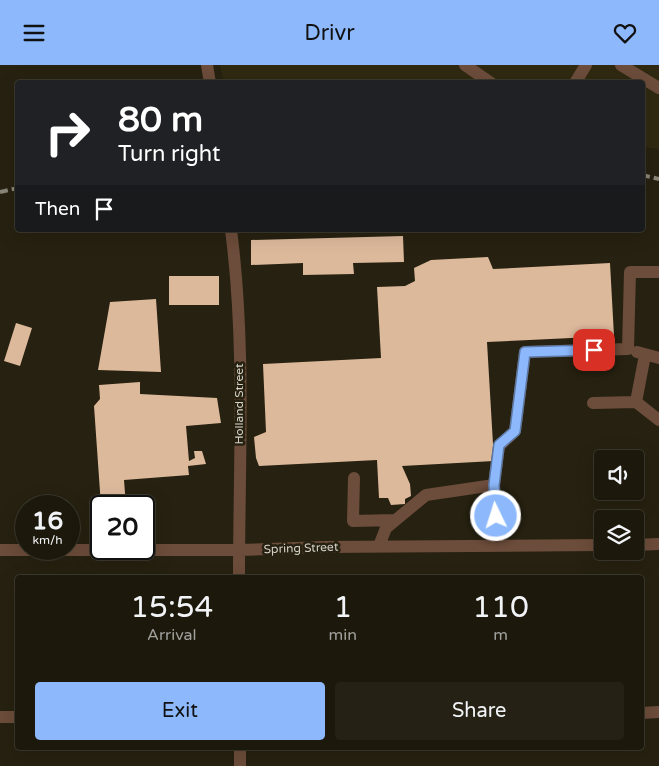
<!DOCTYPE html>
<style>
body{margin:0;font-family:"Varela Round",sans-serif;background:#252215;color:#f1f3f6;height:100vh;display:flex;flex-direction:column;font-size:19px;white-space:nowrap}
*{box-sizing:border-box;margin:0}
p{font-size:16px;color:#a0a09d}
.icon{flex:none;width:28px;height:28px;fill:none;stroke:currentColor;stroke-width:2;stroke-linecap:round;stroke-linejoin:round}
.map{position:relative;flex:1;overflow:hidden}
.details{position:absolute;left:15px;top:510px;width:629px;height:175px;display:flex;flex-direction:column;background:#1c190c;border-radius:5px;box-shadow:0 5px 20px #0002,0 0 0 1px #3a382d}
.details>*{flex:none}
.banner{position:absolute;left:15px;top:15px;width:630px;height:152px;border-radius:5px;box-shadow:0 5px 20px #0002,0 0 0 1px #3a382d;background:#202124;color:#fff;overflow:hidden}
.tools{position:absolute;left:594px;top:385px;display:grid;gap:10px}
.tools a{display:grid;place-items:center;width:50px;height:50px;border-radius:5px;background:#1c190c;box-shadow:0 5px 20px #0002,0 0 0 1px #3a382d;font-size:25px}
.speed{position:absolute;left:15px;top:430px;display:flex;gap:10px;font-size:25px;font-weight:700;text-align:center}
.speed>*{display:grid;place-content:center;width:65px;height:65px;border-radius:50%;background:#1c190c;box-shadow:0 5px 20px #0002,0 0 0 1px #3a382d;line-height:1}
.speed small{font-size:12px;font-weight:400}
.speed .limit{border:2px solid #111;border-radius:8px;background:#fff;color:#111}
.pin{position:absolute;display:grid;place-items:center;width:42px;height:42px;color:#fff;margin:-21px;border-radius:10px;box-shadow:0 2px 8px #0006}
.me{position:absolute;width:55px;margin:-28px;rotate:356deg;stroke-linejoin:round;filter:drop-shadow(0 0 4px #0008)}
.turn{display:flex;align-items:center;gap:18px;height:105px;padding:0 20px;font-size:22px}
.turn .icon{width:65px;height:65px;stroke-width:2.5}
.turn b{display:block;font-size:35px;line-height:42px}
.then{display:flex;align-items:center;height:48px;padding:0 20px;background:#0003;gap:10px;font-size:19px}
.eta{display:flex;justify-content:space-evenly;align-items:center;height:85px;text-align:center}
.eta b{font-size:30px;font-weight:600;line-height:35px}
.action{display:flex;gap:10px;margin-top:auto;padding:10px 20px}
.action a{flex:1;height:58px;border-radius:5px;background:#8db9fc;color:#111;font-size:20px;font-weight:600;line-height:58px;text-align:center}
.action a+a{background:#252215;color:#f1f3f6}
header{display:flex;justify-content:space-between;align-items:center;height:65px;padding:0 20px;background:#8db9fc;color:#111;font-size:22px;font-weight:600}
.map>svg:first-child{display:block}
</style>
<header><svg class="icon" aria-label="menu" viewBox="0 0 24 24"><path d="M4 6h16M4 12h16M4 18h16"/></svg>Drivr<svg class="icon" aria-label="heart" viewBox="0 0 24 24"><path d="M12 20l-8-8c-3-5 5-10 8-4 3-6 11-1 8 4z"/></svg></header>
<div class="map">
<svg width="659" height="701" viewBox="0 0 659 701">
<rect width="100%" height="100%" fill="#262110"/>
<path fill="#302911" d="M220,0H659V84L643,82L642,18H224Z"/>
<path fill="#ddb99c" d="M403,171L404,197L353,198L354,209L303,210V198L251,200V175Z
M488,192L493,204L610,198L614,271L487,277L494,396L402,401L410,419L411,431L405,434V439L391,440L388,433H379L377,395L259,401L256,393L254,372L266,367L263,299L381,293L377,222L405,221L415,216L414,203L431,195Z
M169,211H219V240H169Z
M156,234L161,307L98,305L110,237Z
M16,258L32,263L20,301L4,296Z
M140,317V329L217,333L221,358L186,361L189,396L195,393L194,386H202L206,399L188,401L189,410L124,415L126,441H101L94,341L100,334L99,320Z"/>
<g fill="none" stroke-linecap="round" stroke-linejoin="round">
<path stroke="#6c4c3a" stroke-width="12" d="M207,0L210,18
M465,0L491,18
M621,0L659,23
M575,18L586,0
M231,165C246,279 239,397 239,512
M637,287L659,293
M636,337L659,355
M593,338L636,337L645,290
M354,413L353,456L395,455
M635,480L659,479
M379,481L386,463L426,430L494,420
M498,481L494,420L499,381L515,366L525,287L628,284L630,207H659
M0,485H239L323,482L602,480
M641,648L659,647
M0,652H18
M240,701V682"/>
<path stroke="#8a8679" stroke-width="4" stroke-dasharray="8 4" stroke-linecap="butt" d="M642,110L659,114
M0,127L18,123"/>
</g>
<g fill="none" stroke-linecap="round" stroke-linejoin="round">
<g stroke="#5c78a4" stroke-width="12">
<path id="route" d="M496,451L494,420L499,380L515,366L525,287L594,285"/>
</g>
<use href="#route" stroke="#8db9fc" stroke-width="9"/>
</g>
<g text-anchor="middle" dominant-baseline="central" stroke-width="5" stroke-linejoin="round" paint-order="stroke">
<g font-size="12" fill="#d4d1c7" stroke="#262110">
<text transform="translate(239 339) rotate(-90)">Holland Street</text>
<text transform="translate(301 483) rotate(-2)">Spring Street</text>
</g>
</g>
</svg>
<div class="tools">
<a><svg class="icon" aria-label="sound" viewBox="0 0 24 24"><path d="M4 9h4l5-4v14l-5-4H4zM17 9q2 3 0 6"/></svg></a>
<a><svg class="icon" aria-label="layers" viewBox="0 0 24 24"><path d="M12 4l9 5-9 5-9-5zM3 14l9 5 9-5"/></svg></a>
</div>
<div class="speed"><div>16<small>km/h</small></div><div class="limit">20</div></div>
<div class="pin" style="left:594px;top:285px;background:#d93025"><svg class="icon" aria-label="arrive" viewBox="0 0 24 24"><path d="M6 21V4h12l-3 4 3 4H6"/></svg></div>
<svg class="me" style="left:496px;top:451px" viewBox="-20 -20 40 40"><circle r="17" fill="#8db9fc" stroke="#fff" stroke-width="3"/><path d="M0-11L8 9 0 5-8 9z" fill="#fff"/></svg>
<div class="banner">
<div class="turn"><svg class="icon" aria-label="right" viewBox="0 0 24 24"><path d="M7 20v-9h11M14 6l5 5-5 5"/></svg><div><b>80 m</b>Turn right</div></div>
<div class="then">Then<svg class="icon" aria-label="arrive" viewBox="0 0 24 24"><path d="M6 21V4h12l-3 4 3 4H6"/></svg></div>
</div>
<section class="details">
<div class="eta">
<div><b>15:54</b><p>Arrival</p></div>
<div><b>1</b><p>min</p></div>
<div><b>110</b><p>m</p></div>
</div>
<div class="action"><a>Exit</a><a>Share</a></div>
</section>
</div>
